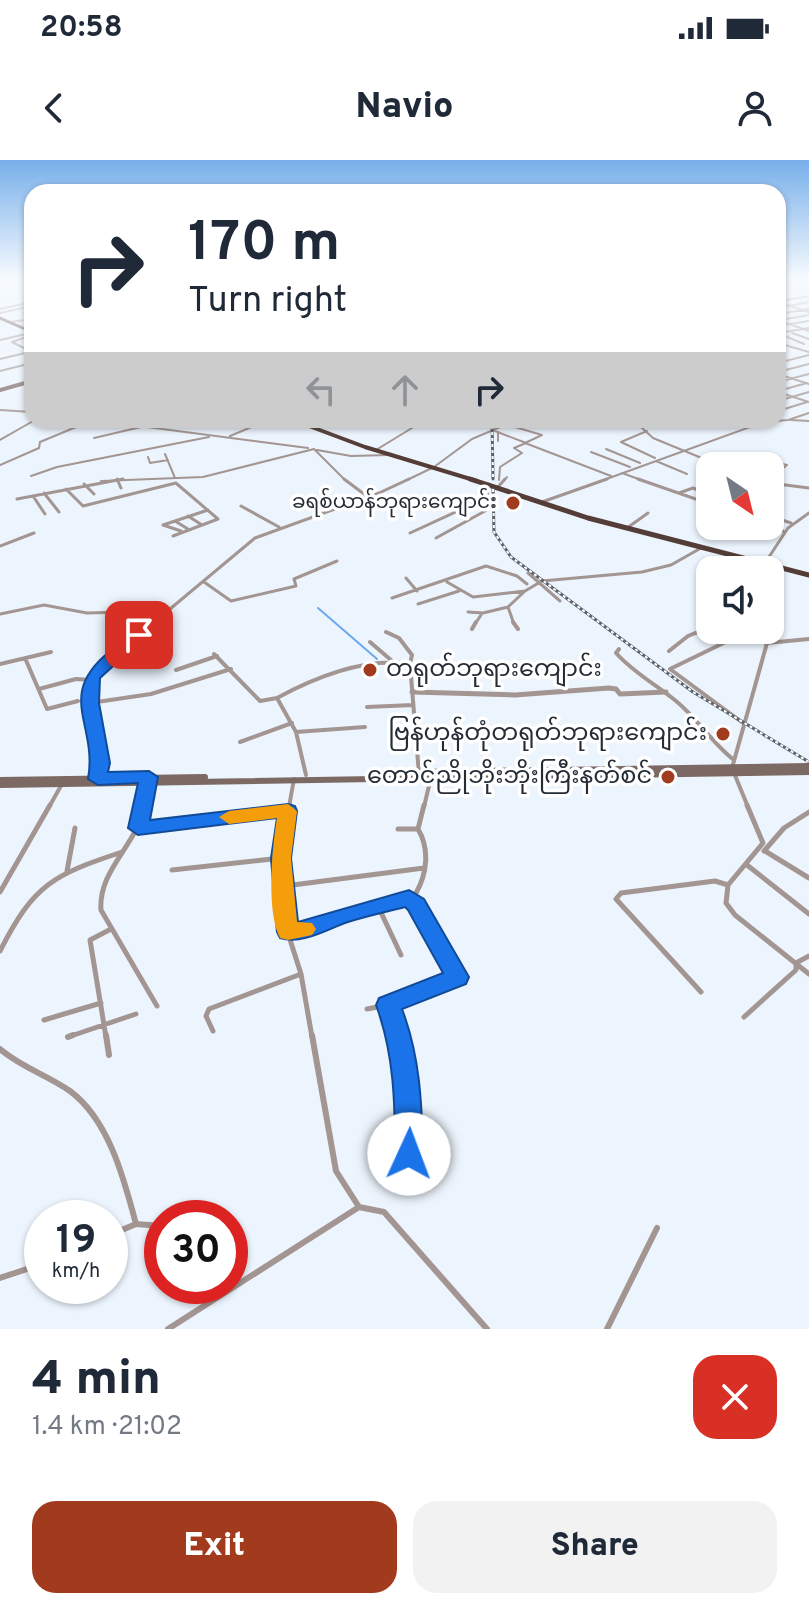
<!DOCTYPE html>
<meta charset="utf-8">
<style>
body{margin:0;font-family:Overpass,"Noto Sans Myanmar",sans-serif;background:#f2f2f3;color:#1f2937;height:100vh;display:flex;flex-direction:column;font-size:30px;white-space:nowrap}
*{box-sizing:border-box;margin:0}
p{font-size:26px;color:#747a83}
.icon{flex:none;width:44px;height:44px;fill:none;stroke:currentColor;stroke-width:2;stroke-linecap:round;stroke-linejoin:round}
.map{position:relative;height:1169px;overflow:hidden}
.panel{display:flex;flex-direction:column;background:#fff;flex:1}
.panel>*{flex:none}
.banner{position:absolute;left:24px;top:24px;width:762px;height:244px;border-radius:24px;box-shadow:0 2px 6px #0004;background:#fff;color:#1f2937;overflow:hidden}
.needle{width:52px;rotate:145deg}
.fabs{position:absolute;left:696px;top:292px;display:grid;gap:16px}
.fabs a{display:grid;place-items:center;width:88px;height:88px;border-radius:16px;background:#fff;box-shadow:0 2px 6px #0004;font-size:40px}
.speed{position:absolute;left:24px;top:1040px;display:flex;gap:16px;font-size:40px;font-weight:700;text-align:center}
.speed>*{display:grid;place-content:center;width:104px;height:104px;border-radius:50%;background:#fff;box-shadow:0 2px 6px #0004;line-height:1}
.speed small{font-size:20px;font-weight:400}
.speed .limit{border:12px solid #d22;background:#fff;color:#111}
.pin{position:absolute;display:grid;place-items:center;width:68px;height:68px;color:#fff;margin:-34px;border-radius:16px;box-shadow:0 4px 12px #0006}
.me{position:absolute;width:88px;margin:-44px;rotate:2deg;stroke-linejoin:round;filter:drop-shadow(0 0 6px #0008)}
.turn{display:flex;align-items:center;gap:28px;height:168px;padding:0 32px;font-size:36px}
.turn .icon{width:104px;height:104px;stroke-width:2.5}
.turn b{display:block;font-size:56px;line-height:68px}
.lanes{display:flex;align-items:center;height:76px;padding:0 32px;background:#0003;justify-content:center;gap:40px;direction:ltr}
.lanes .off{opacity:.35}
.round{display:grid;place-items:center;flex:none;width:84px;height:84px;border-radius:24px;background:#f2f2f3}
.overview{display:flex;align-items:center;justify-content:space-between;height:136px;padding:0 32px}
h1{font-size:48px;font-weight:800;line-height:60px}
.action{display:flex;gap:16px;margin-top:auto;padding:16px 32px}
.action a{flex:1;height:92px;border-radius:24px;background:#a23a1d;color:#fff;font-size:32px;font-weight:800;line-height:92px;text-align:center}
.action a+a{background:#f2f2f3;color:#1f2937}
.status{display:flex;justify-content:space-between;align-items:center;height:56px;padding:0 40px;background:#fff;direction:ltr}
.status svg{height:22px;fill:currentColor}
header{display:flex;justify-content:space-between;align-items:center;height:104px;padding:0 32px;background:#fff;font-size:36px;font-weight:800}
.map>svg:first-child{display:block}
</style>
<div class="status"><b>20:58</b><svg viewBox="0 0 49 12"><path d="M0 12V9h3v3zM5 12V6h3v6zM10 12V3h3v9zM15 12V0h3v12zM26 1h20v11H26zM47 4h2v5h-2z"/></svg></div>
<header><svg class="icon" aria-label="back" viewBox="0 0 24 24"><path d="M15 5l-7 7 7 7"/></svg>Navio<svg class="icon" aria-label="person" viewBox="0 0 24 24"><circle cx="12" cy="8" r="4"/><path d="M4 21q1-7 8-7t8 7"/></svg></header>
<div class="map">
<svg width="809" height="1169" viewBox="0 0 809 1169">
<rect width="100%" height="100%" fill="#ecf4fd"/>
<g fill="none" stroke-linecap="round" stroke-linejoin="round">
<path stroke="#6ea7ec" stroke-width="2" d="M318,448L377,499"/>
<path stroke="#a39592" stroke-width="2" d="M780,141L809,136
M778,142L809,152
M778,148L809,142
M0,149L32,142
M32,151L24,153L32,156
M0,153L32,146
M778,154L809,149
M778,160L809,171
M780,160L809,155
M11,162L32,159
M778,166L809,161
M778,173L809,168
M792,173L809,179
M780,174L804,184
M32,175L12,182L32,192
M0,180L30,173
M778,183L809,192
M0,199L29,192
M778,203L809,195
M0,211L32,203
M778,212L809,204
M778,214L809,224
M778,222L809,214
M778,231L807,223
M778,232L809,242
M778,241L809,232
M0,250L32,252
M778,251L807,242
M93,260L308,288
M225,260L248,267
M606,260L641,267L653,278L721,306
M791,260L809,261
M303,263L312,260
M552,263L562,260
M508,265L542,275L525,283
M151,266L167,260
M102,267L115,264
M495,271L526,283L514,288L522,293L500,307L499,320
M647,271L621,282L655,298
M498,272V281
M230,276L268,260
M94,278L141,267
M0,280L35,260
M525,283L611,316
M606,289L640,303
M317,290L351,296L388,295
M376,290L425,260
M591,292L630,307
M165,294L175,318
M148,297L150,303L168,300
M656,301L687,314
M0,305L39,288L40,282L93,260
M761,306L770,301L787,305L770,319
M622,313L644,321
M31,316L57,307L209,277
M101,321L203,317L314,289L346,321
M405,321L434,307L472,279L517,260
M504,321L507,317
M601,321L764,262L788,260L809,253"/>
<path stroke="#a39592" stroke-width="3" d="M117,319L121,328
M344,319L368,337
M638,319L710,344
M770,323L809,328
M84,324L94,334
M498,327L505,319
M66,329L83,346L176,323
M44,333L59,352
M679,333L693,328L710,335
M33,336L45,354
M17,339L123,319
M542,342L607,319
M241,346L279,367
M188,356L202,365
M770,356L791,363
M175,361L188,369
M765,366L783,371
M627,368L648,353
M181,371L163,365L208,350
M410,373L486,338
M173,376L218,359L177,324
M436,378L485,351L489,324
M0,386L34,373
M765,403L788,368L809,353
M528,413L560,441
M406,418L417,431
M204,422L231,441L296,426L294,419L337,401
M447,422L473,437L525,431L542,421L642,412L671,405L701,388
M392,438L486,406L517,416L527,424
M418,444L459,431
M468,452L483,453L508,447
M0,454L44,445L87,453L127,452L157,460
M152,464L255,378L379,333L409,319
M475,464L481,455
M514,464L508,447L525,431"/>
<path stroke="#a39592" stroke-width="4" d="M513,462L518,469
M472,469L476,462
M727,470L767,483
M386,472L399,478L412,495L410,504
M740,475L670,509L743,563
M370,482L391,500
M619,489L616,493C634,513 655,524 676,541C697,558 712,583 734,600
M669,491L688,476L710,467
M214,494L260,541L277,538
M25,498L47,549L78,541
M0,504L51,492
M176,510L217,496
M39,529L76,519L92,520
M90,543L151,534L231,509
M367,547L413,545
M296,572L365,567
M240,582L292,563
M306,615L296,572L277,538C316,517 365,497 410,504L419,614
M98,618C100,586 77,541 96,512C107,495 138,476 154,462
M49,647L62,624
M143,647L146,623
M289,647L294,619
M424,647L431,617
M748,647L732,608L767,483L809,479"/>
<path stroke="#a39592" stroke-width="5" d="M144,645C139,684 98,709 101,750L157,846
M290,645L281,698L286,767L301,814L312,877
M747,645L763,683L728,725L726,743L735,755L809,814
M139,668L288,651
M418,669L424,645
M764,691L784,668L809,652
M765,691L809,718
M747,705L809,754
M172,710L281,698
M67,711L75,668
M285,726L424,708
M0,732L50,645
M378,746L401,795
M288,772L318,766L416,733C427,714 430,689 418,669H398
M0,791C34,724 53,715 122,692
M701,832L616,739L621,733L715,721L728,725
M388,845L399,877
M367,849L388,845L458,820L416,745L409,738
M744,857L796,810V803L809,796
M44,860L101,843
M213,871L206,856L209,849L301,814
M68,877L136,854
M106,877L90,780L111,769"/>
<path stroke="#a39592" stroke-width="6" d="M106,875L109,895
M312,875L336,1011L359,1047
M399,875L410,947L406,1009
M68,877L73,875
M0,889C21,907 47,915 70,931C109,960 124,1019 136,1064
M110,1075L136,1064L162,1066
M0,1118L42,1104
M205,1126L213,1140
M168,1169L359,1047L384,1052L487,1169
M607,1169L657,1068"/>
<path stroke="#a39592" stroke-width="5" d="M412,532L515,535L609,528L616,529L620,534L666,532"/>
<path stroke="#7c6964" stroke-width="4" d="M0,230L32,221"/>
<path stroke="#7c6964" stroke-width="6" d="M421,612L809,606
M0,620L205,617
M0,625L809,612"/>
<path stroke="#543d36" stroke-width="3" d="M0,158L32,172"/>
<path stroke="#543d36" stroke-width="4" d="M293,260L365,287L477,321"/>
<path stroke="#543d36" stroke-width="5" d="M470,319L588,358L809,415"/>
<g stroke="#5a616a" stroke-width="3">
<path id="rail" d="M492,260L493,319
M493,329L494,372L511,397L693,532L809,602"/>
</g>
<use href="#rail" stroke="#fff" stroke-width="2" stroke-dasharray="3" stroke-linecap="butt"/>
</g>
<linearGradient id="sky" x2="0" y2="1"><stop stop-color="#77afea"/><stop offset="0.42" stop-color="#f6fafe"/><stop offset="1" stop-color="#f6fafe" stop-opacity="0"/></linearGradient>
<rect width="809" height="281" fill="url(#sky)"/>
<path fill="#1a73e8" stroke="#114b97" stroke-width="2" d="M139,470L144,472V478L100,518L99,543L110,603L108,612L149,611L158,617L150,660L288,644L295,646L297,651L291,698L298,762L409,730L424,739L469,817L466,824L402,849C420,896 422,944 423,994L419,1003L409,1006L399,1003L395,994C395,942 394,894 376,845L379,838L443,813L408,750L405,747C386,752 367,756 348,762C327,769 303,785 280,778L277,772L271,698L277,658L138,675L128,668L138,623L98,625L88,619C98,564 55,536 109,492C118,484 127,474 139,470Z"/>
<path fill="#f59e0b" d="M288,644L297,651L291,698L297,762L312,763L316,769L312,775L288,780L280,778C266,752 272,687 277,658L229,664L219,657L229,651Z"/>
<g fill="#a23a1d" stroke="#fff" stroke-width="3">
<circle cx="513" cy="343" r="8"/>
<circle cx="370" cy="510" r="8"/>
<circle cx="723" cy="574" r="8"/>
<circle cx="668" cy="617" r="8"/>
</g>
<g text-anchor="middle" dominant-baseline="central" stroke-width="7" stroke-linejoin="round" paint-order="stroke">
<g font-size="20" fill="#252c35" stroke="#fff" text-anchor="end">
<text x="497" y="343">ခရစ်ယာန်ဘုရားကျောင်း</text>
</g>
<g font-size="24" fill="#252c35" stroke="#fff" text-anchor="end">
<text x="386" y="510" text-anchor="start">တရုတ်ဘုရားကျောင်း</text>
<text x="707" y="574">ဗြန်ဟုန်တုံတရုတ်ဘုရားကျောင်း</text>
<text x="652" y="617">တောင်ညိုဘိုးဘိုးကြီးနတ်စင်</text>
</g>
</g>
</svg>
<div class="fabs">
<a><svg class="needle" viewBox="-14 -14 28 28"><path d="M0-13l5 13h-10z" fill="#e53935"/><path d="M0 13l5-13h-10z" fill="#747a83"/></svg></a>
<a><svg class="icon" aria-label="sound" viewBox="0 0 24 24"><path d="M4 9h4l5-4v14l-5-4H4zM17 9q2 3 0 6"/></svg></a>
</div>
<div class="speed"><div>19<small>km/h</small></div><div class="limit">30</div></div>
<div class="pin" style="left:139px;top:475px;background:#d93025"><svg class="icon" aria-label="arrive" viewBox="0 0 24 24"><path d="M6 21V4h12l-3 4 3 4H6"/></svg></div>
<svg class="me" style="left:409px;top:994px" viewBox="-20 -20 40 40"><circle r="19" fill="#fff"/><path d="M0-13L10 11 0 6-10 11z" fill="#1a73e8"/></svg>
<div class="banner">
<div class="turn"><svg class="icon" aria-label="right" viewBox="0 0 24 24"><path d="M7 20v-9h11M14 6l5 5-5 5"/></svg><div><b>170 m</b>Turn right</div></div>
<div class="lanes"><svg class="icon off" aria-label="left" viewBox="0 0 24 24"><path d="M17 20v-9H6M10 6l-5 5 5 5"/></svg><svg class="icon off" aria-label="ahead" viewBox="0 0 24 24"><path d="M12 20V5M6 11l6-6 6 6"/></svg><svg class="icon" aria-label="right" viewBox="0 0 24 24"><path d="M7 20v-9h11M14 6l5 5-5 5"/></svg></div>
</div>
</div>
<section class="panel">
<div class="overview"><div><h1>4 min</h1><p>1.4 km · 21:02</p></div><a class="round" style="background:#d93025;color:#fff"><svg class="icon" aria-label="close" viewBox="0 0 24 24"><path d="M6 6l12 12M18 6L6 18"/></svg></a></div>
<div class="action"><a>Exit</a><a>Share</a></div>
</section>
